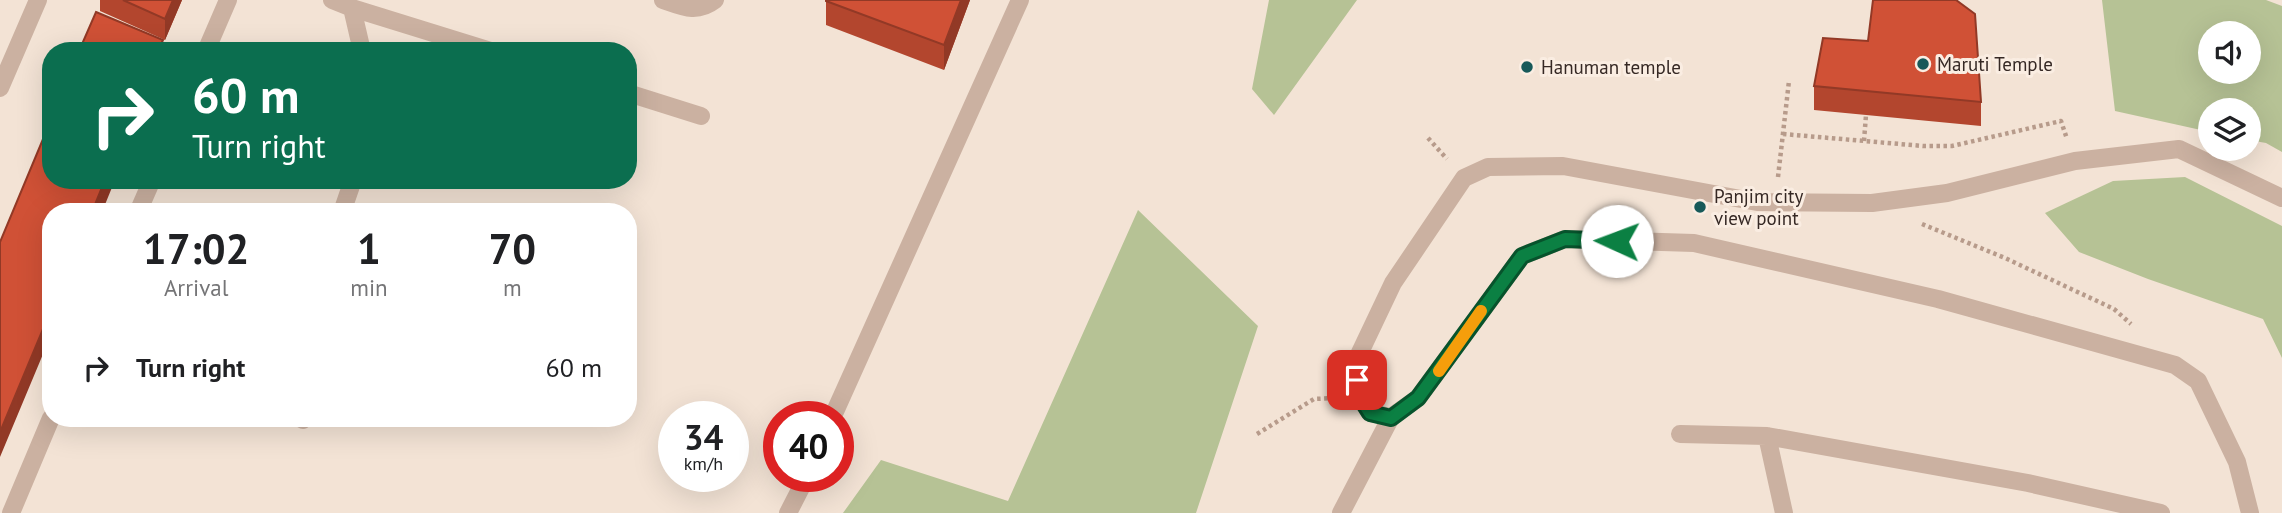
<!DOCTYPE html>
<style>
body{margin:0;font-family:"PT Sans",sans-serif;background:#f6f6f6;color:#202124;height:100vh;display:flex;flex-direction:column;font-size:26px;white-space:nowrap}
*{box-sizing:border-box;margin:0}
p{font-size:23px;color:#757577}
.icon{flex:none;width:38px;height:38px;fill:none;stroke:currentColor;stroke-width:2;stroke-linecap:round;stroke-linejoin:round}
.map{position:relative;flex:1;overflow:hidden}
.sheet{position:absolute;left:42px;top:203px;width:595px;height:224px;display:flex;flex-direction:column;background:#fff;border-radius:28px;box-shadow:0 7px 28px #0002}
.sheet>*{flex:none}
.hud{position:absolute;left:42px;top:42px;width:595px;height:147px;border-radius:28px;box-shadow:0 7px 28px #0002;background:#0b6e4f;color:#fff;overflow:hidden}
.fabs{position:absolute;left:2198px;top:21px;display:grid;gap:14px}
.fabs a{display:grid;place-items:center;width:63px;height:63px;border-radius:50%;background:#fff;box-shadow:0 7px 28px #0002;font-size:35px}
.speed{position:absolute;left:658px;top:401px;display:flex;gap:14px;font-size:35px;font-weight:700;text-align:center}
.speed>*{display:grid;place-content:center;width:91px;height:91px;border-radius:50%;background:#fff;box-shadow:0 7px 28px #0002;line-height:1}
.speed small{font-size:18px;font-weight:400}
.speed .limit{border:10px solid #d22;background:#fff;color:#111}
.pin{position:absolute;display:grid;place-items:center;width:60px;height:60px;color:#fff;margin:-30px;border-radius:14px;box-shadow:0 4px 10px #0006}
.me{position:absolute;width:77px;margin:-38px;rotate:272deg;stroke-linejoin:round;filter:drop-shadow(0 0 5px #0008)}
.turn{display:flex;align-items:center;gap:24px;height:147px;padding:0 35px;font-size:32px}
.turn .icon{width:91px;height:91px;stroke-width:2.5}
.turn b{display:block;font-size:49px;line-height:60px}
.eta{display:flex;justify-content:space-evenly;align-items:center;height:119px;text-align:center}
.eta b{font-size:42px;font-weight:600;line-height:49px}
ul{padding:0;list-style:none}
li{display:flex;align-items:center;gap:21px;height:91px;padding:0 35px}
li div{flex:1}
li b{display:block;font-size:26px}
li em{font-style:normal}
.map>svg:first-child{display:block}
</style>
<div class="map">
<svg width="2282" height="513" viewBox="0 0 2282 513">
<rect width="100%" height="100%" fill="#f3e3d5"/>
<path fill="#b6c295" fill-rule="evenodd" d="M1269,0H1357L1274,115L1252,89Z
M2102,0H2266L2282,6V152L2266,143L2249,140V110H2210V132L2115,111ZM2210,33H2249V72H2210Z
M2185,177L2282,226V358L2263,319L2148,279L2079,252L2045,213L2113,181Z
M1138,210L1258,326L1196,513H843L881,460L1008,501Z"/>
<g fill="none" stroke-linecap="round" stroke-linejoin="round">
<path stroke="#b79b8b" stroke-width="4.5" stroke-dasharray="3.5 3.5" stroke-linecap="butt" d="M1783,134L1923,146H1952L2061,121L2067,139
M1428,138L1447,159
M1864,141L1866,115
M1778,177L1789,81
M1922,224L2005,258L2114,309L2131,324
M1257,434L1314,399L1335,398"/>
<path stroke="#cbb1a1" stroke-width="18" d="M332,0L352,8L362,51
M663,0C683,7 697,14 715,0
M352,8L491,51
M206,51L228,0
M0,88L38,0
M628,93L701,116
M138,212L152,180
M342,212L353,180
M833,416L1020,0
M302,418L303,420
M1680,434L1767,436L2028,483L2161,513
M1767,436L1784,513
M11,513L51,418
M788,513L807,476
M1341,513L1391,417
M2250,513L2237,462L2198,381L2175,365L1938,299L1694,243L1565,239L1522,256L1418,398L1391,417L1370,413L1360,397L1355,363L1393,283L1464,178L1488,167L1563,166L1757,202L1872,203L1947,193L2075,161L2179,149L2282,198"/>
</g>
<path fill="#b3462e" d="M100,0H182L165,40L100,11Z
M826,0H970L944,70L826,25Z
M1814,86L1981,102V126L1814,110Z"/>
<path fill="#923926" d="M173,0H182L165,40V19Z
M961,0H970L944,70V45Z
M163,40V51H158Z
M105,180H115L102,212H92Z
M51,310V335L0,457V432Z"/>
<path fill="#d05136" stroke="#923926" stroke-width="2" d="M123,0H173L165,19Z
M826,0H961L944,45L826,1Z
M1873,0H1956L1975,14L1981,102L1814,86L1823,38L1868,41Z
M96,12L163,40L158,51H79Z
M51,120V180H105L92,212H51V310L0,432V242Z"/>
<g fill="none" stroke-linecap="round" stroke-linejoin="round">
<g stroke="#07532c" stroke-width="18">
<path id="route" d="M1357,380L1360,397L1370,413L1391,418L1418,398L1522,256L1565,239L1617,241"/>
</g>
<use href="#route" stroke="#0b8043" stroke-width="12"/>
<path stroke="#f59e0b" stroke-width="12" d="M1439,371L1481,311"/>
</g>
<g fill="#175959" stroke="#faede2" stroke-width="2.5">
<circle cx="1923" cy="64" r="7"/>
<circle cx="1527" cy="67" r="7"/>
<circle cx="1700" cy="207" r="7"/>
</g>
<g text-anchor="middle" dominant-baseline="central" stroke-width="6" stroke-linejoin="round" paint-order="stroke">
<g font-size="19" fill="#352824" stroke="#faede2" text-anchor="start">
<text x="1937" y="64">Maruti Temple</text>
<text x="1541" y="67">Hanuman temple</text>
<text x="1714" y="196">Panjim city<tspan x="1714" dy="22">view point</tspan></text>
</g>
</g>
</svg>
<div class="fabs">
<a><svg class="icon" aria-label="sound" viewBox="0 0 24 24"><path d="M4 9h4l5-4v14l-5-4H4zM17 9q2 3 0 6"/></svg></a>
<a><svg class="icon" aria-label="layers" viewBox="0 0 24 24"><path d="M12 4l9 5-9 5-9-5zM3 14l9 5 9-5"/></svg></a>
</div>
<div class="speed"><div>34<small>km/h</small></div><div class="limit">40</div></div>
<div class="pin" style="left:1357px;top:380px;background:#d93025"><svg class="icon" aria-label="arrive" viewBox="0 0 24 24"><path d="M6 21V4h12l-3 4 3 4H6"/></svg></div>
<svg class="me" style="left:1617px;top:241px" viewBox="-20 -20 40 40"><circle r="19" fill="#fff"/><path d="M0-13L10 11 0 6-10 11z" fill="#0b8043"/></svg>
<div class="hud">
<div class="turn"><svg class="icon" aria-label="right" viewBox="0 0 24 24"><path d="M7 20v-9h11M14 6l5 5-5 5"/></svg><div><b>60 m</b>Turn right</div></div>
</div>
<section class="sheet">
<div class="eta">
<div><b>17:02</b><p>Arrival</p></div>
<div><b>1</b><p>min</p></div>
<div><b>70</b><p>m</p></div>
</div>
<ul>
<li><svg class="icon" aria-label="right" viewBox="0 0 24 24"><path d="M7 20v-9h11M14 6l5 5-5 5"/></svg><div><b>Turn right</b></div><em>60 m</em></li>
</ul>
</section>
</div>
